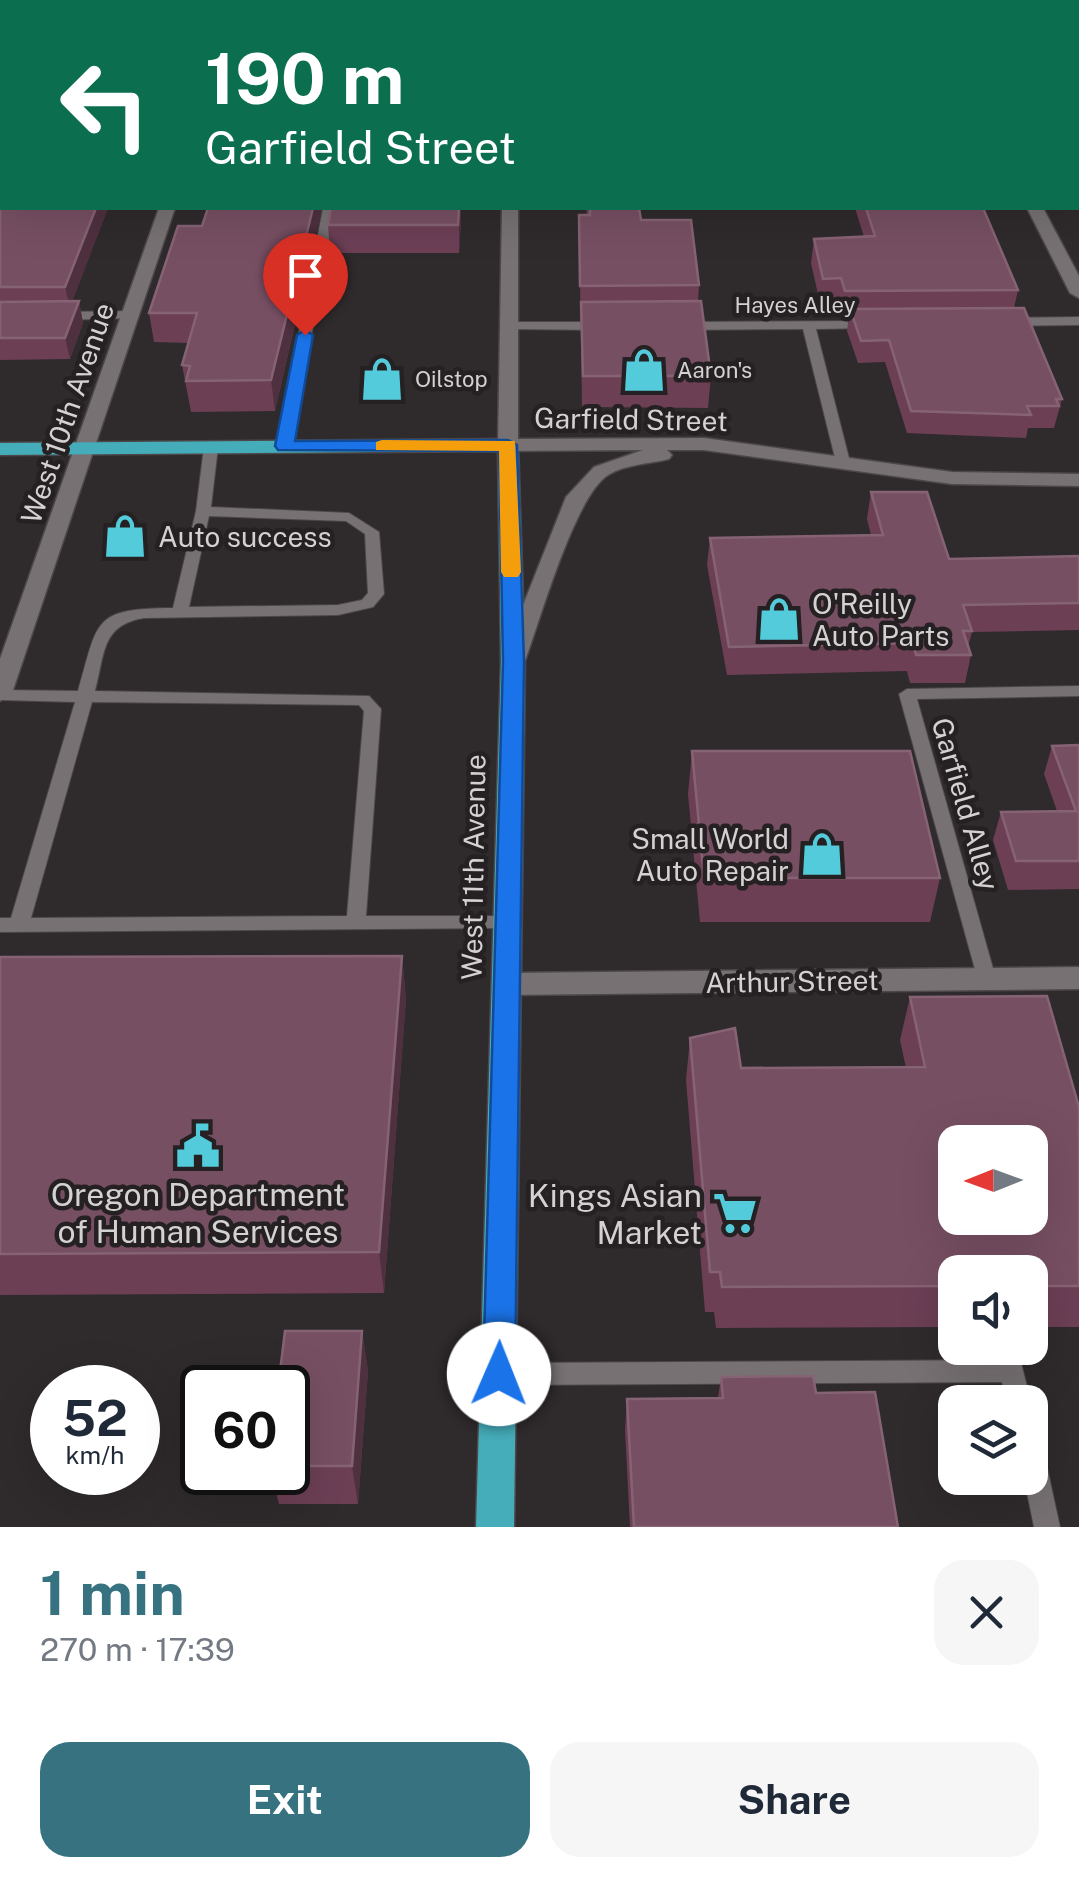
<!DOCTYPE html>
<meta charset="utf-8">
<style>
body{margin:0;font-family:"Public Sans",sans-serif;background:#f6f6f7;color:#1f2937;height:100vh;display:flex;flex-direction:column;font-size:38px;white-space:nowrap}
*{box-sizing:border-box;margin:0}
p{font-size:32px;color:#747a83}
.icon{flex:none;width:55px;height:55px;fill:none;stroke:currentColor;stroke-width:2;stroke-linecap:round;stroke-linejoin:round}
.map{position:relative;height:1527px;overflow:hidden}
.side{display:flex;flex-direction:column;background:#fff;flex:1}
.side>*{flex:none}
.top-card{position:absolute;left:0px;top:0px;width:1080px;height:210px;box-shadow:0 10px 40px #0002;background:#0b6e4f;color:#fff;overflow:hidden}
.needle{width:65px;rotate:269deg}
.tools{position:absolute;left:938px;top:1125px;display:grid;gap:20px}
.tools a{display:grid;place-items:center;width:110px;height:110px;border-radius:20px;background:#fff;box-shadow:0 10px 40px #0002;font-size:50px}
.speed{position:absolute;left:30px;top:1365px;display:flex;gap:20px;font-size:50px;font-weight:700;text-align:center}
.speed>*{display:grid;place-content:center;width:130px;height:130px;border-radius:50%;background:#fff;box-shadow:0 10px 40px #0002;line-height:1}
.speed small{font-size:25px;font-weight:400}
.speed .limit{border:5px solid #111;border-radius:15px;background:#fff;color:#111}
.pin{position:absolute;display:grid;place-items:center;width:85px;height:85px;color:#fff;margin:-102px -42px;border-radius:50% 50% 50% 0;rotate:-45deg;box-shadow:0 0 10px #0007}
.pin .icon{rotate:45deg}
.me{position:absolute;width:110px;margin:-55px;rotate:1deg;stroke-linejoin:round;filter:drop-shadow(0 0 8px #0008)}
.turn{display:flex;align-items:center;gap:35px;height:210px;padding:0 40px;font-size:45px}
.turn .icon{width:130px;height:130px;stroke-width:2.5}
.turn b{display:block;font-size:70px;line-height:85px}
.round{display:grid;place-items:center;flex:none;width:105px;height:105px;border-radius:30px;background:#f6f6f7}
.summary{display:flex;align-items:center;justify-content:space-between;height:170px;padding:0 40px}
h1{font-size:60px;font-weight:700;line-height:75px;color:#367280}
.action{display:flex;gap:20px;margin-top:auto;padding:20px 40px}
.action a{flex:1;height:115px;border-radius:30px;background:#367280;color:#fff;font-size:40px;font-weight:700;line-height:115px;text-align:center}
.action a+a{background:#f6f6f7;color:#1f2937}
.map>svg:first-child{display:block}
</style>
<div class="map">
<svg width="1079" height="1527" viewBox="0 0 1079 1527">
<rect width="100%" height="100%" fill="#2f2a2c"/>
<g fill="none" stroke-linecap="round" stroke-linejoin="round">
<g stroke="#4c4849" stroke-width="2">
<path id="service" d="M717,0H727L728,2H719Z
M323,208H335L291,446L284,450L277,446Z
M131,311L135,312V318L60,320L54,316L60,312Z
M1079,317V325L1006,326L1000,322L1006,318Z
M870,321L874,322V328L816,329L850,462L843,466L836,462L803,329L681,330L675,326L681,322Z
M511,322H600L606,326L600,330L507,329V323Z
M211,443L218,447L211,507L349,513L379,532L384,594L373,607L338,615L144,618C101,625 105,654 95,691L369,696L381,709L366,916H507L514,918L517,923L514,928L0,932V918H11L75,702L0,700V690L78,691C99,619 92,609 173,608L196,511L204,447ZM209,516L346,521L365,534L368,593L362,600L338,605L189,607ZM92,702L359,705L364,711L347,916L31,918Z
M1079,686V696L917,699L996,979L993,984L986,987L979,984L899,694L907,689Z
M1012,1360L1021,1363L1031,1402L1030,1405V1402H1007L1002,1382L499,1385L490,1382L487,1374L490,1366L499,1363Z
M1030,1437L1039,1440L1043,1449L1060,1527H1034L1024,1478H1030Z"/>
</g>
<g stroke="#4c4849" stroke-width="3">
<path id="minor" d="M922,0H934L935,2H923Z
M0,20H2V28H0Z
M1078,192H1079V202H1078Z
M159,208H175L12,693L0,701V659Z
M1027,208H1043L1079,276V298L1070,293Z
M1079,967V989L506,995L496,992L492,984L496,976L506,973Z"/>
</g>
<g stroke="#4c4849" stroke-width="3">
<path id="secondary" d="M502,208H518V439L704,438L952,472L1079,474V486L952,484L704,450H667L672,455L669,459C650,464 626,464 608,475C575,496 540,620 525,661L513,668L505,666L501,661L566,497L594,467L643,450L508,451L498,445Z"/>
</g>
<g stroke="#4c4849" stroke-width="3">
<path id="primary" d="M508,439L518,445L525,661L514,1527H476L501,661L498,451L0,455V443Z"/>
</g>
<use href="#service" fill="#777174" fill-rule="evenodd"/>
<use href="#minor" fill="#777174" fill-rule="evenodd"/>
<use href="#secondary" fill="#777174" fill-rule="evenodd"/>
<use href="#primary" fill="#45adba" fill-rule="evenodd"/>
</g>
<path fill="#6c3f55" d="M3,0H191L190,2H4Z
M969,0H1079V188L1078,185V2H970Z
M0,93H2V158H0Z
M0,208H108L72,301H79L83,323L70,359L0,360Z
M208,208H322L275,411L191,412L182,365L188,343L154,342L149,313L202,226Z
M586,208H639L641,220L699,285L698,301L711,376L708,408L582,407L579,215H587Z
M855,208H983L1018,290L1014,308L1062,399L1054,428H1028L1026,438L907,433L885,362L858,363L847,331L849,315H842L838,303H820L811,263L814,239L864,237Z
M461,220L459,253H330L328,225Z
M871,492L949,559L1079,556V630L972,632L968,647L971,655L965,683H910L907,671L727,675L707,565L710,538L871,535L867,519Z
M1079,745V889L1008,890L993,840L1001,812L1057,811L1044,774L1052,746Z
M692,751L940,878L930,922H700L688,794Z
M402,956L406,999L384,1293L0,1295V957Z
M910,997L1079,1107V1327H1030V1272H955V1327L716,1328L714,1312H705L686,1080L690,1038L741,1068H906L900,1040Z
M362,1331L368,1371L358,1504H279L271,1472H288V1388Z
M721,1377L816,1393L898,1527H630L625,1430L627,1399L718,1398Z"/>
<path fill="#4f303f" d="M96,208H108L70,308L65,287Z
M313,208H322L275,411L271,380Z
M459,208H461V220L459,253Z
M79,301L83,323L70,359L65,338Z
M402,956L406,999L384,1293L379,1252Z
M362,1331L368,1371L358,1504L352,1466Z"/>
<path fill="#774f63" stroke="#866374" stroke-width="2.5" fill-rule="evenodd" d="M268,0H437V2H267Z
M582,0H656L657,2H582Z
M759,0H901L902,2H760Z
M982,0H1078L1079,161L1078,158V2H983Z
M0,93H2V138H0Z
M0,208H96L65,287H0Z
M208,208H313L271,380L186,381L190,366L182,365L197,313H149L178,226H202Z
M331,208H459L458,225H328Z
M590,208H639L641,220H691L699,285L580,286L579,215H590Z
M866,208H983L1018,290L845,291L841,278L823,279L814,239L875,236Z
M79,301L65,338H0V302Z
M701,301L711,376H583L581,302Z
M1024,308L1062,399H1056L1059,406H1027L1031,415L911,411L889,340L861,341L850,309Z
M871,492H927L949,559L1079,556V603L963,605L972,631H963L971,655H916L913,643L729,647L710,538L883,535Z
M1079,745V861H1016L1001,812L1076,811L1052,746Z
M692,751H910L940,878H704Z
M402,956L379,1252L0,1254V957Z
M1047,996L1079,1107V1286H1030V1272H955V1286L722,1287L720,1272H710L690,1038L735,1028L741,1068L925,1067L910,997ZM955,1142H1030V1218H955Z
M285,1331H362L352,1466H288V1388H278Z
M813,1376L816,1393L875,1392L898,1527H634L627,1399L723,1398L721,1377Z"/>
<path fill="#1a73e8" stroke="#114b97" stroke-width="2.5" d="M305,330L313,335L295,441L508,440L517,445L524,661L515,1374L510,1385L499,1389L488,1385L483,1374L503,661L499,451L278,450L275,446L297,335Z"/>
<path fill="#f59e0b" d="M382,440L515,441L521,572L518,577H504L501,572L499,451L376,450V442Z"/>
<defs>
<g id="shop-bare" transform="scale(3.45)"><path d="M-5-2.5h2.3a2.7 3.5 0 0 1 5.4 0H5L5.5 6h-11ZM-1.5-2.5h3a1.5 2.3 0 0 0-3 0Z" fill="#53cbda" stroke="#252022" stroke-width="2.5" paint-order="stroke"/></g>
<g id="civic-bare" transform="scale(3.45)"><path d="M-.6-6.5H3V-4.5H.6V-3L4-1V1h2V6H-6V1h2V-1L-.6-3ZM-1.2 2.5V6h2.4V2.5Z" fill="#53cbda" stroke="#252022" stroke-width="2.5" paint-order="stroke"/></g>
<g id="supermarket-bare" transform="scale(3.45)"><path d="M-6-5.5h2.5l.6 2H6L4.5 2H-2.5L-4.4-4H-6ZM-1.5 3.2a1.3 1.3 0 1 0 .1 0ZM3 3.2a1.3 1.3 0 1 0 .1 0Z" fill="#53cbda" stroke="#252022" stroke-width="2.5" paint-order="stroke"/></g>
</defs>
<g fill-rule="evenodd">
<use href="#shop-bare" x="644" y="370"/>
<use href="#shop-bare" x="382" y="379"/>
<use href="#shop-bare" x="125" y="536"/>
<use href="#shop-bare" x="779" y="619"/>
<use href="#shop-bare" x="822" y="854"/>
<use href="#civic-bare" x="198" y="1146"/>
<use href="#supermarket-bare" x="735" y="1213"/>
</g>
<g text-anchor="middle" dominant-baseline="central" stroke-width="9" stroke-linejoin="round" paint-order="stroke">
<g font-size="22" fill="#d4d1d2" stroke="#252022">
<text x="795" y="305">Hayes Alley</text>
</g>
<g font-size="22" fill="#d4d1d2" stroke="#252022" text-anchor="start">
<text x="677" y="370">Aaron's</text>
<text x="415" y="379">Oilstop</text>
</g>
<g font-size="28" fill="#d4d1d2" stroke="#252022">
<text transform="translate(67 413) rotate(-71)">West 10th Avenue</text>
<text transform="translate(631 419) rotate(1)">Garfield Street</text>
<text transform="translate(966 804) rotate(74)">Garfield Alley</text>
<text transform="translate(473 867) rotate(-89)">West 11th Avenue</text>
<text transform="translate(792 981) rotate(-1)">Arthur Street</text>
</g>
<g font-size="28" fill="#d4d1d2" stroke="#252022" text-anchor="start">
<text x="158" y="536">Auto success</text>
<text x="812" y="603">O'Reilly<tspan x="812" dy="32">Auto Parts</tspan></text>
<text x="789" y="838" text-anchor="end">Small World<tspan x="789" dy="32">Auto Repair</tspan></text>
</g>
<g font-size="32" fill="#d4d1d2" stroke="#252022">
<text x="198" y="1194">Oregon Department<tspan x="198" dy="37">of Human Services</tspan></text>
<text x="702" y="1195" text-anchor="end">Kings Asian<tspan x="702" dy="37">Market</tspan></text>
</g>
</g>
</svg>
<div class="tools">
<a><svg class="needle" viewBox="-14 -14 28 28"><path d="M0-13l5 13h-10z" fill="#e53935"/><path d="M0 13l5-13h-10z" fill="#747a83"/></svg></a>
<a><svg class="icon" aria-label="sound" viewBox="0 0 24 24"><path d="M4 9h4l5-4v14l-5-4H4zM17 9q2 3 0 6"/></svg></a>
<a><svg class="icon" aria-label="layers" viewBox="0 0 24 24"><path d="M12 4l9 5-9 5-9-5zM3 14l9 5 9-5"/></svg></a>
</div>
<div class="speed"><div>52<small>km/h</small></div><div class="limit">60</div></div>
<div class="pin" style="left:305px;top:335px;background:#d93025"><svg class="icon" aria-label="arrive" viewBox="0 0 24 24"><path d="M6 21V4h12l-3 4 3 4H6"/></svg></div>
<svg class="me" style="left:499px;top:1374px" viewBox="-20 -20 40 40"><circle r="19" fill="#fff"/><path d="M0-13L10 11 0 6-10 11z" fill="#1a73e8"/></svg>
<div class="top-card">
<div class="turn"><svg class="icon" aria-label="left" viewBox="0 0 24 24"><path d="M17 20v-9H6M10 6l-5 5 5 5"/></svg><div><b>190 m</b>Garfield Street</div></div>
</div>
</div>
<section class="side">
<div class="summary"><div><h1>1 min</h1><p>270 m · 17:39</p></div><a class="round"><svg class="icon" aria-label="close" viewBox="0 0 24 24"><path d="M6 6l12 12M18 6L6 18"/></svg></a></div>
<div class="action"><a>Exit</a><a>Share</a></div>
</section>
